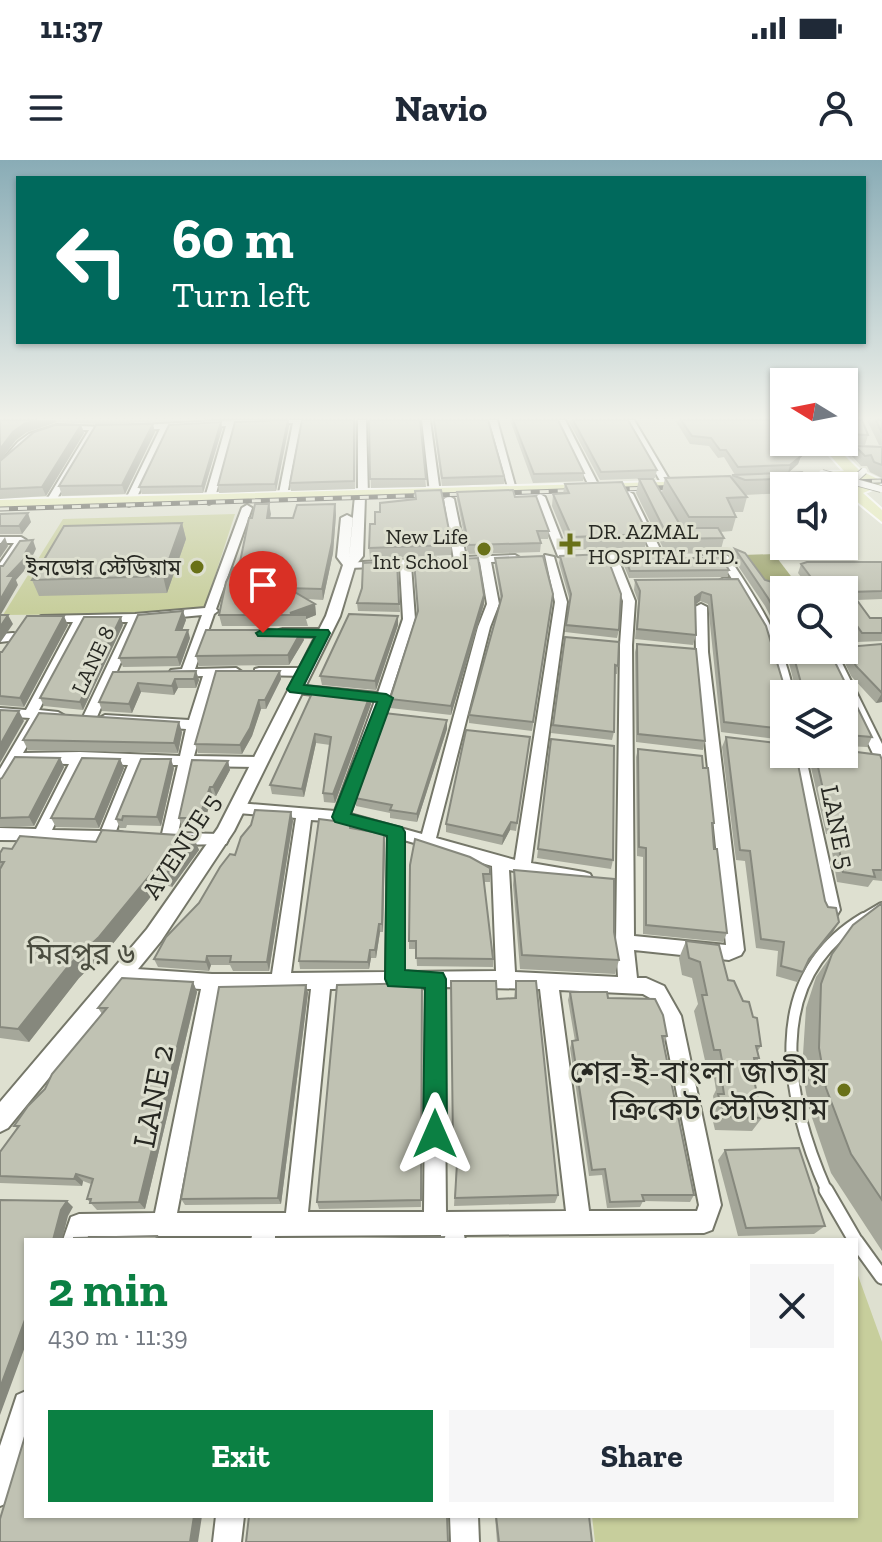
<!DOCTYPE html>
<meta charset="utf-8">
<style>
body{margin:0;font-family:"Zilla Slab","Noto Sans Bengali",serif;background:#f6f6f7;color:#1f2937;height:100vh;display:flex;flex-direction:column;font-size:30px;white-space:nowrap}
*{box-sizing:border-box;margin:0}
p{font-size:26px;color:#747a83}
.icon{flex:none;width:44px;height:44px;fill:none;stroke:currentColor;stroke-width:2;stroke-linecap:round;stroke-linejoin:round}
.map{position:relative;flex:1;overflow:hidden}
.panel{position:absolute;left:24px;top:1078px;width:834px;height:280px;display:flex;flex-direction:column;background:#fff;border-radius:0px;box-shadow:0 2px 6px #0004}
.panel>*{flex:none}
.banner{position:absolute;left:16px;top:16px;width:850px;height:168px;border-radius:0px;box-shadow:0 2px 6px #0004;background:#00695c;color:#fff;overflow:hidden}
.needle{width:52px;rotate:280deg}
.fabs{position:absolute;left:770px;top:208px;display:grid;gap:16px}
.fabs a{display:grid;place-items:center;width:88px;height:88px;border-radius:0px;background:#fff;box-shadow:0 2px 6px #0004;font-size:40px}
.pin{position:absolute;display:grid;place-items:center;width:68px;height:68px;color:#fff;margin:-82px -34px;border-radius:50% 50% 50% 0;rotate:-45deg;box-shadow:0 0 8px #0007}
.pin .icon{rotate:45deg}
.me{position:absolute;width:88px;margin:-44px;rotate:0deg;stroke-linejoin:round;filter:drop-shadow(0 0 6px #0008)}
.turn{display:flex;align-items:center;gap:28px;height:168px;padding:0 24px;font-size:36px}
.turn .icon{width:104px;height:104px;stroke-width:2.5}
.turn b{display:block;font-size:56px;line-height:68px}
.round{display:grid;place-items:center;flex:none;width:84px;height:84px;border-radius:0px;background:#f6f6f7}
.head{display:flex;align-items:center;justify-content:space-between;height:136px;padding:0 24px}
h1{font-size:48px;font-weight:700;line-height:60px;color:#0b8043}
.action{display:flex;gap:16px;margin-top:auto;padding:16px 24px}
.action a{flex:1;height:92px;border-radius:0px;background:#0b8043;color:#fff;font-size:32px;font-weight:700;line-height:92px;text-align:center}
.action a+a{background:#f6f6f7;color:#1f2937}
.status{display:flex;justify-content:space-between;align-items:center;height:56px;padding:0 40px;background:#fff;direction:ltr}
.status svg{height:22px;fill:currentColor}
header{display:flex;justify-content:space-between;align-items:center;height:104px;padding:0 24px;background:#fff;font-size:36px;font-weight:700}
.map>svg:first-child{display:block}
</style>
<div class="status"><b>11:37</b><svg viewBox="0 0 49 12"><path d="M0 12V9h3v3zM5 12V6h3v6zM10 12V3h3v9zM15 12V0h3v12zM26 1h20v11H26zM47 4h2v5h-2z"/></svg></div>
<header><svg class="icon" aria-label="menu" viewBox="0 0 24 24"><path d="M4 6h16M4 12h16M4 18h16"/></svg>Navio<svg class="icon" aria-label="person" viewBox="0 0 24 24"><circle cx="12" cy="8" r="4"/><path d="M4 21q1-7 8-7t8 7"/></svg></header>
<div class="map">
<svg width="882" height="1382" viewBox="0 0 882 1382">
<rect width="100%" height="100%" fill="#dee0d0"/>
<path fill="#c7ce9c" d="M235,354L203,453L3,455L63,359Z
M856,1110L882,1182V1382H595L592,1356H856Z"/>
<path fill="#9aa16a" d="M774,394L797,424L763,425L742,395Z"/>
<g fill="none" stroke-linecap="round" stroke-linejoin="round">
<g stroke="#757769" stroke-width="12">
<path id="service-far2" d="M860,760L882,747"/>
</g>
<g stroke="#757769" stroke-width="14">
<path id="service-far1" d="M827,1032C786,940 761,819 864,758"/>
</g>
<g stroke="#757769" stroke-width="17">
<path id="service" d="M826,1030L855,1080
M856,1081L882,1117"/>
</g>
<g stroke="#757769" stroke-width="4">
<path id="minor" d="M236,260H315L301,263L286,340L278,338L293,263L234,266L214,341L209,344L204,341L226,266L169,269L134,343L129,346L124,343L160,269L97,271L53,345L45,343L89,270H57L35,278L0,312V303L18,282L29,274L57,265L103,267Z
M358,260H366L368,336L363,339L358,336Z
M422,260H430L440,333L435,336L430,333Z
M489,260H497L517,333L509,331Z
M557,260H565L600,328L598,330L590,328Z
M626,260H634L673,326L671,328L663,326Z
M829,287L882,288V294L826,292L825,290Z
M628,331L633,334L664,397L681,398V402H656L623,334Z
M540,334L545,337L568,396L567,398L558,396L535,337Z
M449,336L454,339L466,397L515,395L520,398L515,401L491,402L499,444L490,467L436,678L515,700L555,442L545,395L554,397L567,442L531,703L584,712L590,714L592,718L590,722L584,724L509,710L515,812L618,817L616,782L620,485L623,441L606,394L611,391L616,394L635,441L632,485L634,776L726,785L696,492L695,447L701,444L707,447L708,492L744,790L741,795L729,800L634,790L637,818H646L664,826L681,856L721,1045L712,1070L704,1073L464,1075L465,1080H441V1075L275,1076V1080H251L252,1076H88L87,1080H63L71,1057L79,1054L155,1053L201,829L121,824L115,822L112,816L115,810L121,808L212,814H272L296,658L238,653L230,648L238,643L335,651L375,541L295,533L289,529L295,525L378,533L403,459L400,406L349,408L345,407V403L435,398L440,401L435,404L411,405L415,459L390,535L393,538L388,541L350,654L422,674L478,467L487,444L480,402L459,403L454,400L444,339ZM311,660L341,662L388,676L386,812L291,813ZM404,680L492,706L496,811L404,812ZM444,827L540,829L566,1051L446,1052ZM426,828L424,1052H308L330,829ZM275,829H311L286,1053H177L220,830ZM559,830L643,834L650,838L662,858L699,1045L697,1051H589Z
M247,345L252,348L216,449L218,451L214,454L195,509L236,508L242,512L236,516H216L194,596L259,597L266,602L259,607L192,606L178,673L220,674L228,680L226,684L173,685L163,682L161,678L178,605H142L116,671L124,673L126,677L124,681L0,680V668L36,669L69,604L18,603L5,626L0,627V609L30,558L0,556V548L26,550L73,462H45L39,458L41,456L135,454L205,448L242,348ZM202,455L182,509L171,510L169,513L175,517L203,516L189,560L105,555L98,559L105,563L186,569L180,596L80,592L23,593L43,559L58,560L65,556L58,552L39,550L85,462H128L82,559L89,563L96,559L139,461ZM84,604L128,605L101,671L52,670Z
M0,377H21L26,380L4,413L0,414V403L14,383H0Z
M724,395L728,396C760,445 781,475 794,534H784V537L780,534C776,511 757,438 737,426C731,423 724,424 719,421L724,418L732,419L721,401L701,402L696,399L701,396Z
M283,469H324L330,473L324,477L279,476V470Z
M13,473L17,474V480L0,482V474Z
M824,491H836L882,584V603L875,598Z
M259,508H306L312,512L306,516L255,515V509Z
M791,594H805L840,750L837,755H825L822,750Z
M26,1231V1290L10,1342L0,1346V1286L17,1235Z
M216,1356H244L241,1382H213Z
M450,1356H478L479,1382H451Z"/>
</g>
<g stroke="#757769" stroke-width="4">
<path id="tertiary" d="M360,333L365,336L363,396L355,406L340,456L234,671L161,781L8,968L0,972V942L147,769L218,668L326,456L343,405L337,397L341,358L347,355L353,358L349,397L355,336Z"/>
</g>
<g stroke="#fff" stroke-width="4">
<path id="primary" d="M818,282H831L859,310L880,320V326L863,333L882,350V362L844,331V326L828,323L768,325V319L773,318L826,315L828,312L844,311ZM856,318L865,323H845L839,319Z
M697,321L702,322V328L0,348V340Z"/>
</g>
<use href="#service-far2" stroke="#fff" stroke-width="8"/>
<use href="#service-far1" stroke="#fff" stroke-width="10"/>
<use href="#service" stroke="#fff" stroke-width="13"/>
<use href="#minor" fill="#fff" fill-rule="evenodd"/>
<use href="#tertiary" fill="#fff" fill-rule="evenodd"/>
<use href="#primary" fill="#e6ecb7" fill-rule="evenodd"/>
<g stroke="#4e4f47" stroke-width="5">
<path id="rail" d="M782,324L882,321
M0,349L686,327"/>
</g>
<use href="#rail" stroke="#dee0d0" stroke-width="3" stroke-dasharray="9" stroke-linecap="butt"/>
<g stroke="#757769" stroke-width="8" stroke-linecap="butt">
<path id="pedestrian-bridge" d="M822,313L881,329
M844,329L864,311"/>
</g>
<use href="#pedestrian-bridge" stroke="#fff" stroke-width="6"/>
</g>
<path fill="#a5a79a" d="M0,260H182L103,264L57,262L27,272L16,280L0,301Z
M302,260H356L355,329L291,331L290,323Z
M369,260H421H420L426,327L371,328Z
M433,260H488L504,316V324L442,326Z
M510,260H558L584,313L583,321L533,323Z
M568,260H628L657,310L655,318L600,320Z
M675,260H775L801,296L798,304L788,313L807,318L804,326H784V333L745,335L747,337L743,352H734L736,357L732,371L720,372L724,378L720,393L666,394L636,333L639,319L662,332L665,318H731L732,315H735L724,297L718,298L709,286L690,284Z
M844,260L868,275L865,285L842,284L841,282H844Z
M867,260H882V286L879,285Z
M221,262L222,269L203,333L142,334L139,327Z
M81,265L84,273L46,336L0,339V301Z
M289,266L276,331L219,333L218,325Z
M155,272L125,334L62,336L59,326Z
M855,286L882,287V318L870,312L867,306H861L852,296Z
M565,324L648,374L645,387L570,390L552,346L553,334L563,333Z
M457,332L515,337L549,371L548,379H540L541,383L540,392L468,394L457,340Z
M269,344L270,358H293L335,344L336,355L333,393L323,440L307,439L315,444L316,455L306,459L308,466H222L219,455L239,407L252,358Z
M784,348V364L778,362L782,350Z
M0,354L31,362L22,374H0Z
M182,363L186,379L167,433L39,436L32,420Z
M452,385L451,395L370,399L369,388Z
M735,389L765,420L772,422L803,424L804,421L798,413L801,404L882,402V439L857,440L870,458H882V481L857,482L844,462V430H784V483L765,446L732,397Z
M624,394L662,399L729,410L727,417L629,418L622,401Z
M560,396L619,470L617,478L565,472L570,441L559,403Z
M495,398L553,434L532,571L469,563V555L501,440L495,406Z
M397,401L400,452L358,451L357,443Z
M738,419L785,529L795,527L788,499L791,490H829L872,577L867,587L844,586V534H784V580L721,572L708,444L700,441L695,445L696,475L693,485L635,479L638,441L634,430L635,420Z
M484,435V444L451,555L390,548V539L417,452Z
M183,451L186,460L182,470L190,478L180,506L123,507L119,498Z
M68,465L24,547L0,545V492Z
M123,465L83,550L44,546L40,538Z
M398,465L376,530L322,525L320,516Z
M565,477L618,506L617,514H615L614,572L612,580L551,573Z
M304,480L289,505L199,506L196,496Z
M637,484L705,581L703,590L636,582L635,492Z
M882,484V542L876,543L851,516L842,497L846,487Z
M196,511L199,520L196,528H178L174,535L141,532L132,553L102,551L99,542L113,512Z
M280,511L281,519L266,549H261L252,576L242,594L198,593L195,584Z
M313,531L370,535L371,544L335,643L324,642L323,633L330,585L316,583L304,637L272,634L270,625Z
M447,569L417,662L390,658V653L356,646L355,638Z
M182,572L178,593L28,590L23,580Z
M530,577L516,671L510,670L502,685L446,672V664Z
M726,577L825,741L833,772L807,804L797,822L776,816L778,791L756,788L745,701L736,700L722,587Z
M551,579L613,700L611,709L537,698Z
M638,589L703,608L714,663L712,670L714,689L727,773L723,782L643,774V697L637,696L636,597Z
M849,591L882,600V721L873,720L868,727L837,722L829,674H826L808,594H844Z
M60,598L64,607L34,666L0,667V619Z
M120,599L124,608L99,668L56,667L51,658Z
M228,601L230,610L216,636H213L202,667H182L179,658Z
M174,608L161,666L127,665L126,668H120L116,659Z
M291,652L293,661L269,811H233L230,805H211L209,811L158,807L154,799L199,743L235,695Z
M351,668L385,682L383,772H380L376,798H371L369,809H300L299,801Z
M193,676L199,690L172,727L161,724L107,791L79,818L29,882L0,878V693L12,689L96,682Z
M490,708V722H484L493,799V807L417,806L416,789H409V781Z
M514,710L614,772L619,800L615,814L520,809L513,725Z
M882,743V1091L831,1013L809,949L802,910L806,848L816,817L832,794Z
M686,781L728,820L753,857L761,886L757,892L759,898L755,904L756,910L753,915L762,958L752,971L715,970L710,949L714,942L713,936L716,930L712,905H706L694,851L698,844L692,818L682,815L679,798Z
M451,821L497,839L514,838L516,821L558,1035L555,1043L454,1046L457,994H453Z
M193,822L197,832L145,1049L97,1050L87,1039L91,1024L83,1021L82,1026L0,1023V992L17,968L14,966L45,929L102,854L98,848Z
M422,823L421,1047L319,1049L317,1042Z
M306,825L308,833L281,1044L185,1045L181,1039Z
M570,832L608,838L667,876L664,884L694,1035L690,1042L643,1041L640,1047L607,1048L602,1015L589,1016L570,888L572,881H575L568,840Z
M725,990L825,1066L814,1074L738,1076L718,1000Z
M495,1356H589L592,1382H497Z"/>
<path fill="#86887d" d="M37,260H56L57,262L27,272L16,280L0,301V284L24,264Z
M288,260L289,266L276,331L275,324Z
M221,262L222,269L203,333L202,326Z
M153,264L155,272L125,334L122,325Z
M81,265L84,273L46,336L42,327Z
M801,296L798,304L788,313L790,305Z
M269,344L271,354L268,369L267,358Z
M335,344L336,355L333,393L323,440L322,429Z
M28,353L31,362L22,374L19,366Z
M182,363L186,379L167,433L163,416Z
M5,377L8,386L0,398V384Z
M33,380L36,389L31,399L32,402L16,420L18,425L0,456V440L8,416L25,393Z
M702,432L700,441L692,447L695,437Z
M484,435V444L451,555V546Z
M315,444L316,455L306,459V455L290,453Z
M183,451L186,460L179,479L176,470Z
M8,455L13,464L0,483V467Z
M64,456L68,465L24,547L20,538Z
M398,456V465L376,530L375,521Z
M121,457L123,465L83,550L80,542Z
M188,470L190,478L180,506L177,497Z
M302,470L304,480L289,505L288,495Z
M196,511L199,520L196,528L194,519Z
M280,511L281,519L266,549L265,540Z
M175,519L178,528L174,535L172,526Z
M138,523L141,532L132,553L129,544Z
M882,533V542L876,543Z
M370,535L371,544L335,643L333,634Z
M259,540L261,549L252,576L242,594L240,585Z
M19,551L24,561L0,603V585Z
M447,560V569L417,662V654Z
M179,562L182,572L178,593L174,583Z
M315,574L316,583L304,637L302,629Z
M60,598L64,607L34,666L29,657Z
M120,599L124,608L99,668L95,659Z
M171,599L174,608L161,666L157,657Z
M228,601L230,610L216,636L213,627Z
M210,627L213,636L202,667L199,658Z
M291,652L293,661L269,811L267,802Z
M511,662L510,670L502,685L503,676Z
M384,674L385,682L383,772L382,764Z
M193,676L199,690L172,727L167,713Z
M155,709L161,724L107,791L79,818L29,882L18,869L70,804Z
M839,762L833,772L803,809L809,799Z
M379,764L380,772L376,798L375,790Z
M370,790L371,798L369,809L368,802Z
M207,796L211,805L209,811L206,802Z
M193,822L197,832L145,1049L139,1042Z
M306,825L308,833L281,1044L278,1038Z
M76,1014L83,1021L82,1026L74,1019Z
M67,1041L73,1047L68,1056L62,1080H53L61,1050Z
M26,1157V1184L0,1255V1228Z
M194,1356H202L198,1382H190Z"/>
<path fill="#c0c2b3" stroke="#86887d" stroke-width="2" d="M0,260H37L24,264L13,272L0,289Z
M288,260L275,324L218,325L235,262Z
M302,260H354V321L290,323Z
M369,260H420L426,319H370Z
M434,260H488L504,316L442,318Z
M513,260H558L584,313L534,314Z
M573,260H628L657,310L601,312Z
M681,260H775L784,270V282H793L801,296L790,305L738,307L726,290H720L711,278L692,276Z
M844,260H862L868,275L845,274Z
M876,260H882V273Z
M221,262L202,326L139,327L169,265Z
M153,264L122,325L59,326L96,265Z
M55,265H81L42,327L0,329V301L34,272Z
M855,286L882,287V305L874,302L871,295L865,296Z
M802,312L807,318L745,320L732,315Z
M730,316L747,337L727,338L736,357H689L665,318Z
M639,319H653L682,368H718L724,378L669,379Z
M622,322L648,374L572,377L553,334L569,333L565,324Z
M441,330L452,385L369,388L370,364H375V352H380V343L416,339L415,331Z
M513,330L515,337L536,336L549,371H537L541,383L469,385L457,332Z
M255,344H269L267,358H293L297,345L335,344L332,382L322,429L288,428L315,444L290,453L306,455H219L226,422L233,408L239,407L249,358H252Z
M28,353L19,366H0V354Z
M182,363L163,416L32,420L64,366Z
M33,380L25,393L29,394L8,416H14L0,440V406H3L20,381Z
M735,389L745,393L765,420L772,422L806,424L804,420H813L801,404L807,402H882V431L851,432L870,458H882V473H862L844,447V430H784V468L768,438Z
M653,392L662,399L721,397L729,410L630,411L624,394Z
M606,394L621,434L619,470L566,465L571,434L560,396Z
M543,396L553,434L533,562L469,555L502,436L495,398Z
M478,398L484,435L451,546L390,539L418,451L414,401Z
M397,401L399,444L357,443L362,428L363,403Z
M738,419L766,466L785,529L798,527L801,523L792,490H829L872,577L849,575L846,581H844V534H784V569L724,562L711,435L702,432L695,437L696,475L637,469L640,431L635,420Z
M183,451L176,470H188L177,497L119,498L138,455Z
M349,454L398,456L375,521L320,516Z
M0,455H8L0,467Z
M27,456H64L20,538L0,536V492H2Z
M84,457H121L80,542L40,538Z
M206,470H302L288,495L196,496Z
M565,477L619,482L618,506L615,505L614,572L553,565Z
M637,484L696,489L705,581L638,574Z
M882,484V533L856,506L846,487Z
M196,511L194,519H175L172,526L138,523L129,544L99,542L113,512Z
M216,511H280L265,540H259L250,568L240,585L195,584Z
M313,531L370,535L333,634L323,633L331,577L315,574L302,629L270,625Z
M0,550L19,551L0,585Z
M39,553L179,562L174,583L23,580Z
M384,553L447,560L417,654L390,650L392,645L355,638Z
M466,570L530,577L517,663L511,662L503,676L446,664Z
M726,577L784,584V594H796L825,741L828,747L836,748L839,762L809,799L803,812L781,806L784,782L761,779L750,691L740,690Z
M551,579L614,586L613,700L538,689Z
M844,588L849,591L880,595L882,600V710H873L875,717L843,712L835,664H831L815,594H844Z
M638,589L702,596L703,608H708L714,663H712L714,689H717L727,773L646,765V688L639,687Z
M15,597L60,598L29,657L0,658V619L2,618Z
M82,598L120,599L95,659L51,658Z
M141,599H171L157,657L123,656L122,660L116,659Z
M192,600L228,601L213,627H210L199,658H179Z
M255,650L291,652L267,802H230L231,796H207L206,802L154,799L166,777L199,743L220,707L230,694L235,695L241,677L251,665Z
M319,659L350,663V668L384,674L382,764H379L375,790H370L368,802L299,801Z
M102,670L193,676L167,713L155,709L99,777L70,804L18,869L0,867V709L4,702H0V693L3,688L12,689L20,676L96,682Z
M415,679L470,697L490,708V714H483L493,799L416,798V781H409L410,705Z
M514,710L614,719V772L619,800L522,795Z
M882,743V1040L851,994L826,928L819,888L821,824L832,794L853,765Z
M686,781L719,785L728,820L734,821L743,841L749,842L753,857L757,858L761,886H756L759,898H754L756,910H752L762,958L724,956L718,934H724L722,921L726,922L720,890H714L702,835H707L700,802L689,798Z
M122,818L193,822L139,1042L90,1043L91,1039H87L93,1019L76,1014L74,1019L0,1016V992L19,966H14L28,946L45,929L52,914L107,848H98Z
M451,821H496L497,839L516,838V821H536L558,1035L455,1038L458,985H453Z
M422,823L421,1040L317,1042L337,825Z
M306,825L278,1038L181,1039L219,827Z
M570,832H607L608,838L655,839L663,855L667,876H662L694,1035H642L644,1041L610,1042L605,1009L592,1010L572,881L578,880Z
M799,988L825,1066L746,1068L725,990Z
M0,1040L67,1041L61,1050L53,1080H26V1157L0,1228Z
M157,1076L156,1080H74V1078Z
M444,1077L443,1080H362V1079Z
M554,1079V1080H498Z
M26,1273V1356H194L190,1382H0V1359Z
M249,1356H447L448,1382H246Z
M496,1356H589L592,1382H499Z"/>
<linearGradient id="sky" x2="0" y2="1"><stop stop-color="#89acb6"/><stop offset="0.57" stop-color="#f0f1ea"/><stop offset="1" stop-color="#f0f1ea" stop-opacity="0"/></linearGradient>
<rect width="882" height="453" fill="url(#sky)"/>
<path fill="#0b8043" stroke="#07532c" stroke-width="2" d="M263,469L328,470L330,473L304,525L386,534L393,538L351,654L402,667L405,672V810L443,813L446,819L447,974L444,982L435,986L426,982L423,974L425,828L388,826L385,819L387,676L335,662L332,657L377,542L290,532L287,529L315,477L258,476L256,473Z"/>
<g fill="#697118" stroke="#dee0d0" stroke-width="3">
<path d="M566 372h8v8h8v8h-8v8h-8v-8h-8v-8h8z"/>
<circle cx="484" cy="389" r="8"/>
<circle cx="197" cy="407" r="8"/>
<circle cx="844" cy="930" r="8"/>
</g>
<g text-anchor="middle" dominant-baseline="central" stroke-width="6" stroke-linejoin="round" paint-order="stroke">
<g font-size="22" fill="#282923" stroke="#dee0d0" text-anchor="end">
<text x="588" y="371" text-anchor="start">DR. AZMAL<tspan x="588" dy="25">HOSPITAL LTD.</tspan></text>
<text x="468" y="376">New Life<tspan x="468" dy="25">Int School</tspan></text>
<text x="181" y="407">ইনডোর স্টেডিয়াম</text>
</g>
<g font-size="22" fill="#282923" stroke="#dee0d0">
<text transform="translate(93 500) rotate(-65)">LANE 8</text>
</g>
<g font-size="26" fill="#282923" stroke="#dee0d0">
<text transform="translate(838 667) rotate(78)">LANE 5</text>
<text transform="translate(181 686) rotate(-57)">AVENUE 5</text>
</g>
<g font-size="30" fill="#4a4c3f" stroke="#dee0d0">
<text x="81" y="794">মিরপুর ৬</text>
</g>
<g font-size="32" fill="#282923" stroke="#dee0d0" text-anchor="end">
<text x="828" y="912">শের-ই-বাংলা জাতীয়<tspan x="828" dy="37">ক্রিকেট স্টেডিয়াম</tspan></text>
</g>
<g font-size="32" fill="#282923" stroke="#dee0d0">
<text transform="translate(153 936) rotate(-79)">LANE 2</text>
</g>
</g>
</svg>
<div class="fabs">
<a><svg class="needle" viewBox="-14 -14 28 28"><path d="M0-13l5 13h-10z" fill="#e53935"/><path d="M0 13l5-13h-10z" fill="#747a83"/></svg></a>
<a><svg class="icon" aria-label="sound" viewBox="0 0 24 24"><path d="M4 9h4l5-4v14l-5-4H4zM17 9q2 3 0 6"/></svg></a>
<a><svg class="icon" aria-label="search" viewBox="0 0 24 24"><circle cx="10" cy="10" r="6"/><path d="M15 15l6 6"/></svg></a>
<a><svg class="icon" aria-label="layers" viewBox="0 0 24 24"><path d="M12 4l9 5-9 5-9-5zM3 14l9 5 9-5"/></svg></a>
</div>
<div class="pin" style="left:263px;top:473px;background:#d93025"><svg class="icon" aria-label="arrive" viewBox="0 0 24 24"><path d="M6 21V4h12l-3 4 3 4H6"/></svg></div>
<svg class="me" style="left:435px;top:974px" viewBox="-20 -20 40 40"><path d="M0-17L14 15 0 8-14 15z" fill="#0b8043" stroke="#fff" stroke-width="4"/></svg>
<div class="banner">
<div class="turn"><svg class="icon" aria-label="left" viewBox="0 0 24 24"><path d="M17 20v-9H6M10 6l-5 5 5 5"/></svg><div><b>60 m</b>Turn left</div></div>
</div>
<section class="panel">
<div class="head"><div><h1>2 min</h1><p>430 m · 11:39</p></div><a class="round"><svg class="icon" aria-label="close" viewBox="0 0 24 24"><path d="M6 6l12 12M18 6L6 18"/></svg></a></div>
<div class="action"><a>Exit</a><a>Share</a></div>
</section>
</div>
